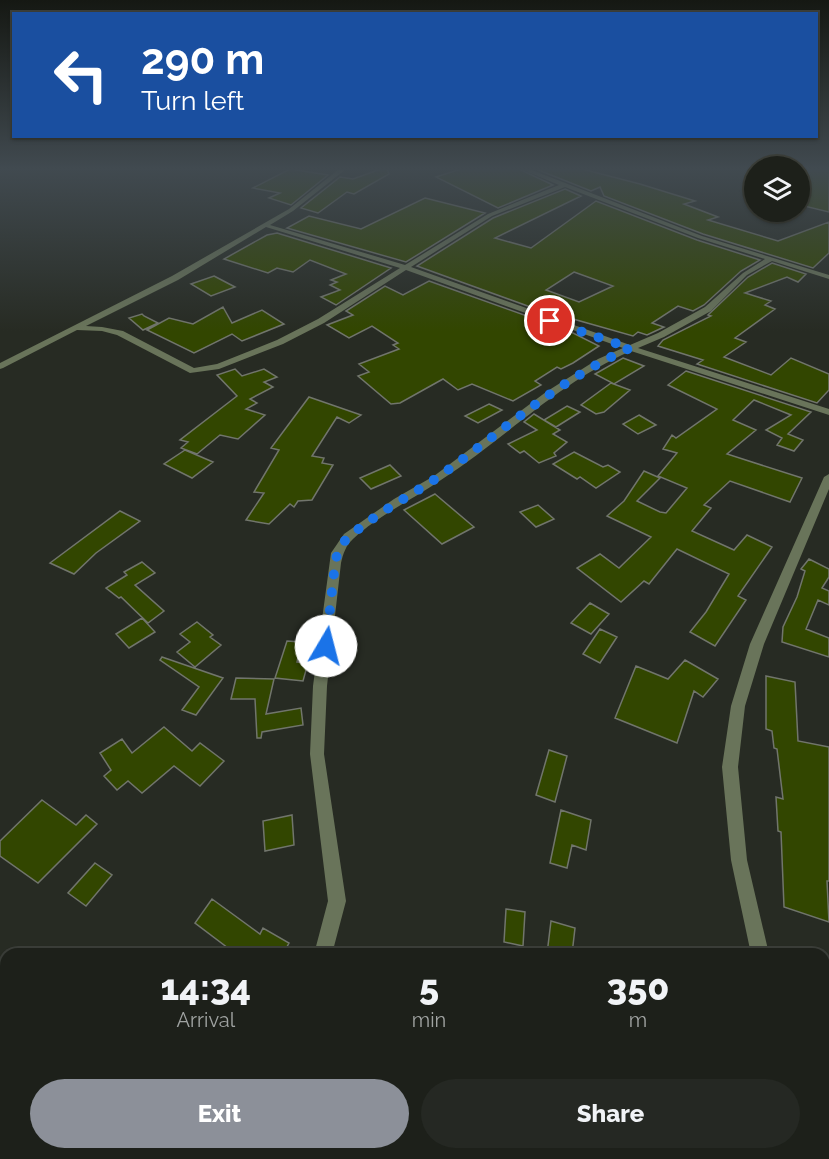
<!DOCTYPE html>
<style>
body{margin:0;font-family:Raleway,sans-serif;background:#252823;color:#f1f3f6;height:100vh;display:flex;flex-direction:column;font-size:22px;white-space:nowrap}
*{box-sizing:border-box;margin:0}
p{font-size:20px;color:#a0a3a2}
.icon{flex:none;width:33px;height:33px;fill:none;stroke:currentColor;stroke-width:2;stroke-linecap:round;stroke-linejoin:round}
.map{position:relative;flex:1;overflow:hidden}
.panel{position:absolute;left:0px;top:948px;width:830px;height:212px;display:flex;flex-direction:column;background:#1d201a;border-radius:18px 18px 0 0;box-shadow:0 2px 4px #0004,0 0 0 2px #3b3e39}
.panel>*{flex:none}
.hud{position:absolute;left:12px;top:12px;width:806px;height:126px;border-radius:0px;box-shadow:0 2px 4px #0004,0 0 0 2px #3b3e39;background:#1a4fa0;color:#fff;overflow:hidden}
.buttons{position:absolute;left:744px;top:156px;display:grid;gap:12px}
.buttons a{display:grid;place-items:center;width:66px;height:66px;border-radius:50%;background:#1d201a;box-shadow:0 2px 4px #0004,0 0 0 2px #3b3e39;font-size:30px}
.pin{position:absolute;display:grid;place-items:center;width:51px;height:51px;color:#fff;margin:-26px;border:3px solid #fff;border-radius:50%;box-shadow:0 2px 6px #0007}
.me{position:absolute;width:66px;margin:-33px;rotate:8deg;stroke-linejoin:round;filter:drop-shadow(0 0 4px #0008)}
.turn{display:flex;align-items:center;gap:21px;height:126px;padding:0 30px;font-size:27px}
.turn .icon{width:78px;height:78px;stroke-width:2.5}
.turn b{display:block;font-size:42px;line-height:51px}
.eta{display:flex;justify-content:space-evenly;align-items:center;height:102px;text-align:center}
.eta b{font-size:36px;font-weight:800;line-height:42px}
.cta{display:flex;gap:12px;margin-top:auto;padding:12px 30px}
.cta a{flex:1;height:69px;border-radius:36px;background:#8c9099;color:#fff;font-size:24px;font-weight:800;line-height:69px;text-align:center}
.cta a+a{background:#252823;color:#f1f3f6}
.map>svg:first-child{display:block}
</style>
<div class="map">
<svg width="829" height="1159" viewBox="0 0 829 1159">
<rect width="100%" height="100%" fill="#272b23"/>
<path fill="#324600" stroke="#71756c" stroke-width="1.5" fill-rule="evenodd" d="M290,169L328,175L291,205L269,198L280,193L253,188Z
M381,169H387L389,174L354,194L347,192L318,213L301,208L340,177L353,179Z
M461,169H519L553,185L498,208L436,177Z
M536,169H582L640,184L695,201L684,204L718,217L708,220L778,241L829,222V253L813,268L703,234L604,196L600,187L591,191Z
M805,169H829V212L800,205V171Z
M565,189L581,196L495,238L531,248L596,201L697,240L760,260L741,271L704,305L693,311L678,306L652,323L664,327L647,335L638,332L633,336L573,319L572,322L417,266L493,218ZM574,272L613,286L579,302L546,290Z
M425,198L485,213L406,262L287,228L309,216L361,229Z
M277,233L391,268L336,305L321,297L340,290L330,285L337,282L331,280L346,274L310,260L293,272L277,268L268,273L224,259L267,235Z
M772,263L806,274L798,282L787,277L745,293L771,301L765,305L775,309L735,338L746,342L724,357L771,375L791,358L829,374V390L817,403L697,364L703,360L658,346L663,340L711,316L708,315L748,277Z
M214,276L235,287L211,296L191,284Z
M429,281L569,331L599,346L573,363L561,369L557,367L535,381L541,385L513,401L472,384L458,390L443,379L400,403L391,404L358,376L369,372L359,364L399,349L393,345L398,343L372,326L349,338L327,325L353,315L346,311L385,286L403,295Z
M223,307L232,323L262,310L284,324L242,341L232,334L194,353L147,330L169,318L193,324Z
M142,314L144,316L158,323L143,330L129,318Z
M623,358L644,366L614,384L595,374Z
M235,369L242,376L264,369L277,377L264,382L273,387L250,399L257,403L246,409L265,415L238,439L220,435L197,454L181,448L188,442L180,440L237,396L217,375Z
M686,371L811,412L788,434L803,440L794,451L777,445L782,438L766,430L791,415L754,400L733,420L756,430L727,454L802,478L790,502L730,481L704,505L711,508L692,531L734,550L747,535L772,547L738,596L746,600L715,646L690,632L706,612L729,574L677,549L649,584L644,581L621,602L577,568L600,554L619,568L651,537L607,516L624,501L644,471L660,478L637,501L660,512L666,513L687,488L658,476L677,453L663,449L672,435L676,438L717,409L668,385Z
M611,383L630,390L604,412L596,414L581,405Z
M309,397L361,415L349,423L337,417L312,456L324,458L322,463L333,465L312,500L298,501L294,507L290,504L269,524L246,520L264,493L254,492L279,450L271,448Z
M489,404L502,410L478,423L465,416Z
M567,406L580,412L556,427L544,420Z
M534,414L560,430L553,434L567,442L554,453L556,456L539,463L524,451L520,453L508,444L537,430L524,422Z
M639,415L656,425L638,434L623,424Z
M185,450L213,462L192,478L164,464Z
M574,452L603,467L608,465L620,472L596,488L580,477L577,479L553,464Z
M390,465L401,476L371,489L360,478Z
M435,494L474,527L442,544L404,510Z
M538,505L554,519L536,527L520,512Z
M120,511L140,521L96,553L74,574L50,563Z
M809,559L829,569V577L822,588L829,591V605L818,600L806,629L829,638V657L782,642L783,627L797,597L805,571L801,569Z
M142,562L155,573L135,585L164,611L148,623L121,597L119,598L106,588L127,575L124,572Z
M590,603L609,614L591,634L571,623Z
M142,618L155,632L129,648L116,634Z
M197,622L213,635L210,637L221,645L195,667L177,652L190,642L180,634Z
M600,629L617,637L600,663L583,654Z
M287,641L301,642L297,662L308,663L303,681L275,678Z
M162,657L223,678L196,715L182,710L199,687L160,660Z
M685,660L718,679L703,697L694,691L677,743L615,718L636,666L668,679Z
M766,676L795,682L798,741L829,747V881H827L829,922L784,907L781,832L778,831L776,797L783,799L777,749L774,748L772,731L766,729Z
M236,678L274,679L266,714L301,708L303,725L262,732L261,738H257L255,699H231Z
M164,727L192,751L200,743L224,761L200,786L174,766L142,793L128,781L117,790L104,776L111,770L100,753L122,739L132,753Z
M549,750L567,756L555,802L536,795Z
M42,800L76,825L86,815L97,824L38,883L0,856V841Z
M561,810L591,820L586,850L572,845L567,868L550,863Z
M292,815L294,845L265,851L263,821Z
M95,863L112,875L86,906L68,893Z
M212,899L260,934L263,928L289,943L283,954H236L195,923Z
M506,909L525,912L523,946L504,942Z
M551,921L575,928L572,954H547Z"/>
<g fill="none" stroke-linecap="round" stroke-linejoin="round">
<path fill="#69745a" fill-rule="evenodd" d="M339,169H346L293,211L270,225L405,265L488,214L559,185L521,169H529L702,236L829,275V279L772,261L747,275L711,311L664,337L638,348L829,409V415L631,351C559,382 506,438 441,480C412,500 379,515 353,539C346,545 343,554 341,563L327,686L324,754L346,901L332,954H314L328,901L310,754L313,686L331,553L344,534L394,499L434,476L546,392L598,359L623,348L406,270L324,323L283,344L219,369L190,373L117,335L102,331L77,330L3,368L0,369V363L172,276L289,209ZM565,187L698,238L765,259L743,273L705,307L658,333L630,345L411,267L492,216ZM266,227L400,268L318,319L277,340L217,364L194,368L123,331L102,327L86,326L178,280Z
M829,474V489L764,644L745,706L738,767L747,860L769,954H751L731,860L722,767L731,706L750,644L824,477Z
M245,1154H267L265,1159H243Z
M791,1154H812L814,1159H792Z"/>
</g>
<linearGradient id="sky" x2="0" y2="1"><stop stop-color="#151813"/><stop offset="0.51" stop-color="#414a50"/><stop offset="1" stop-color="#414a50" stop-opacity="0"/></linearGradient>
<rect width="829" height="331" fill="url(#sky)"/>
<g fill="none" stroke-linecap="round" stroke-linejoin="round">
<path stroke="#1a73e8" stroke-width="10" stroke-dasharray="0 18" d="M326,646L335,563C337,553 341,543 350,536C378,512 411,496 441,475C503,431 560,379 630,348L550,321"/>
</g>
</svg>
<div class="buttons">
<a><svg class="icon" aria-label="layers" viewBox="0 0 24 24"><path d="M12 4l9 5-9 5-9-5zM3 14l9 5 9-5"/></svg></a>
</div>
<div class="pin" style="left:550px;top:321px;background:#d93025"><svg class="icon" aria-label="arrive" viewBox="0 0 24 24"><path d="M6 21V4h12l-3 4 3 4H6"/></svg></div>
<svg class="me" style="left:326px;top:646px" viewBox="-20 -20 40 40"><circle r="19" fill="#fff"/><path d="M0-13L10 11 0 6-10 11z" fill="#1a73e8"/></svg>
<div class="hud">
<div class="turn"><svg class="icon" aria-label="left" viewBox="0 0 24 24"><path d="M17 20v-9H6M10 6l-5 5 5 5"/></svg><div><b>290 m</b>Turn left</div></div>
</div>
<section class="panel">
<div class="eta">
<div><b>14:34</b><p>Arrival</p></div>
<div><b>5</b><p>min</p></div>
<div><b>350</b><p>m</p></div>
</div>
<div class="cta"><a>Exit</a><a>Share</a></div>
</section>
</div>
